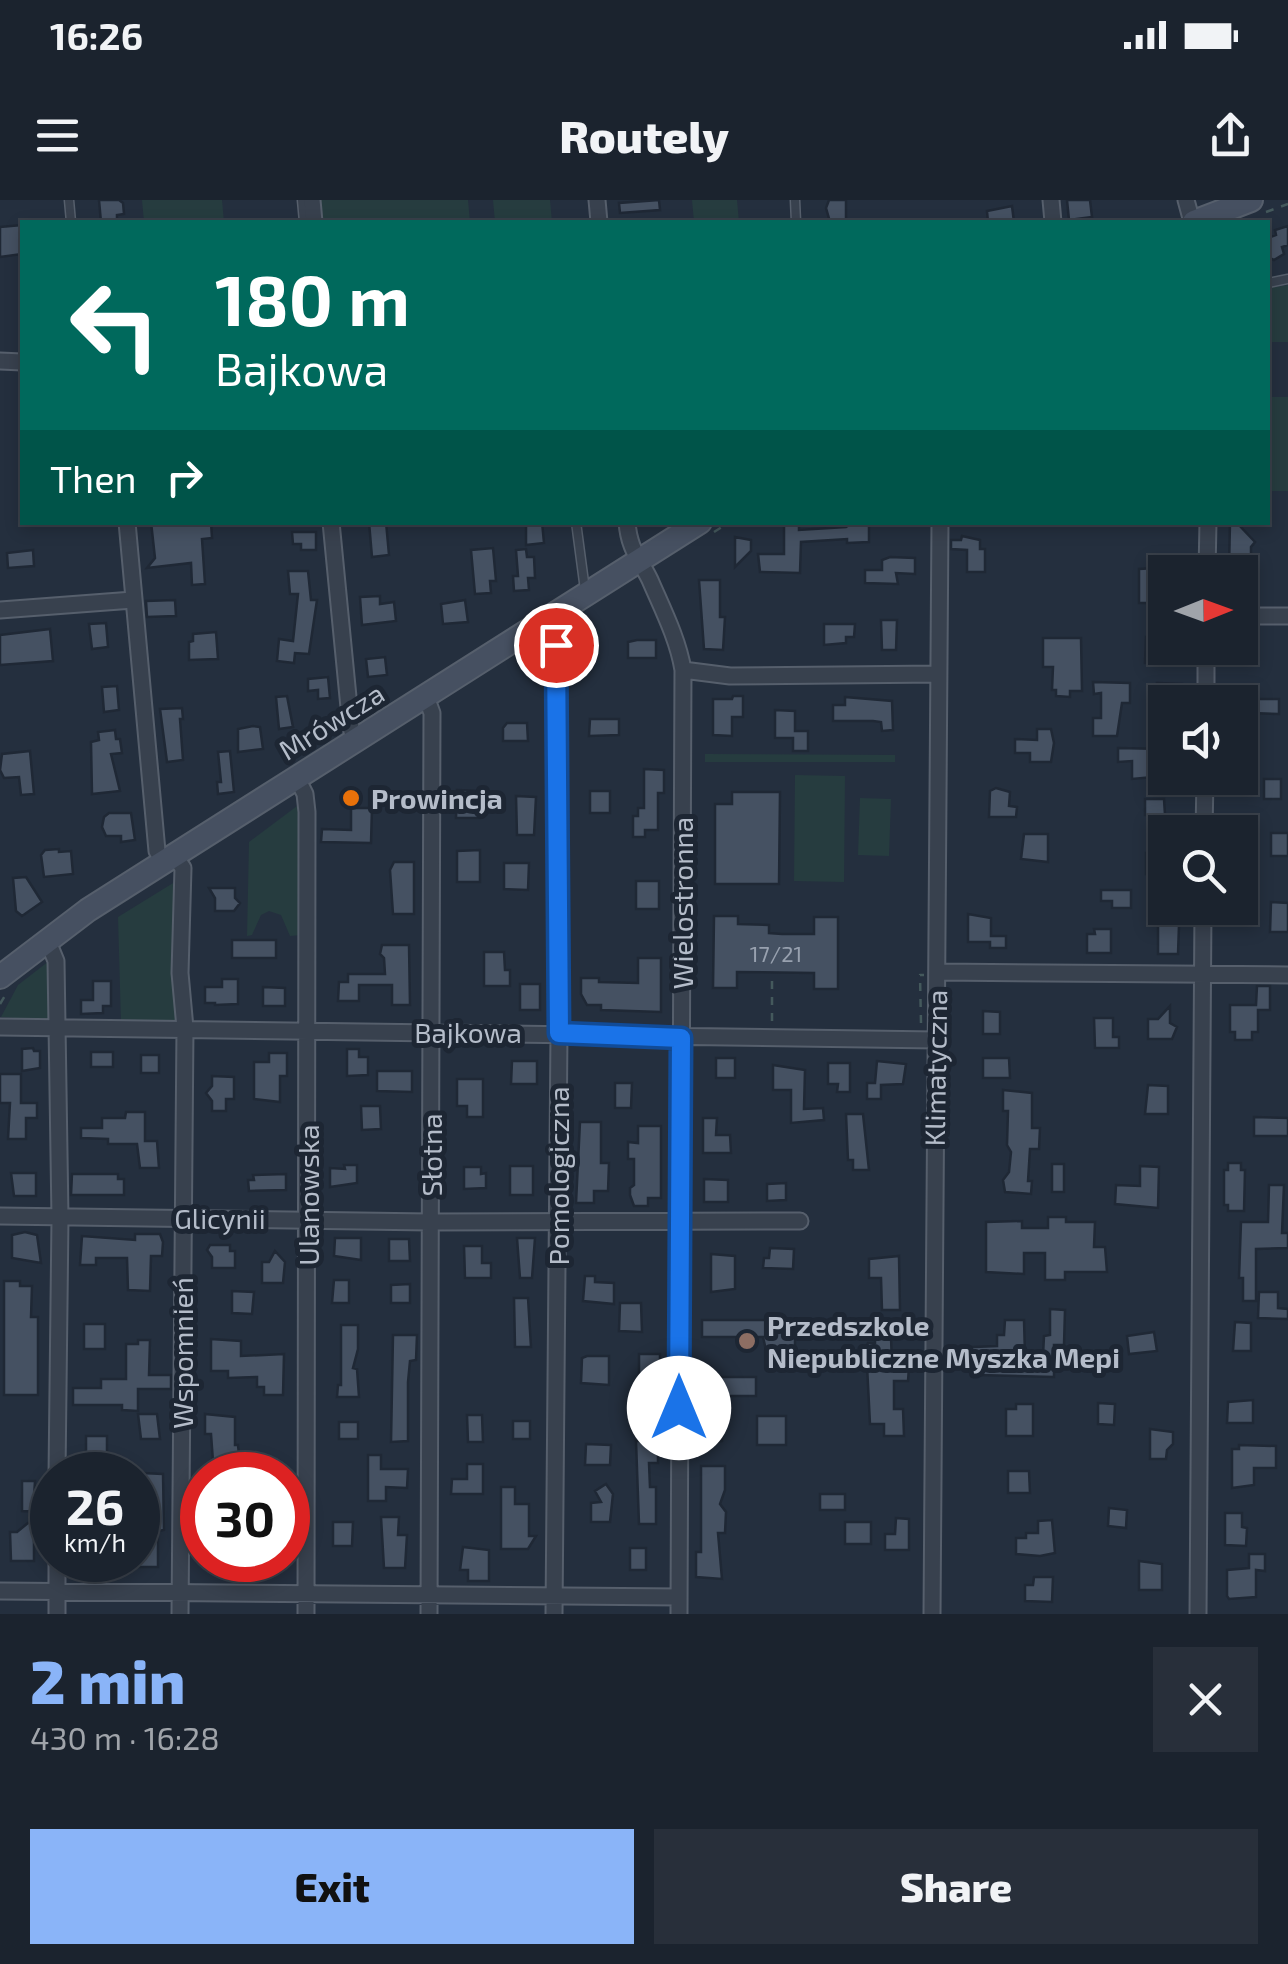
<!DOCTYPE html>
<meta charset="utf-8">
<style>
body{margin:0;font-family:"Exo 2",sans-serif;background:#282f3a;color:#f1f3f6;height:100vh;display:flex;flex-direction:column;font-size:38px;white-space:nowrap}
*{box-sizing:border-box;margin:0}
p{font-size:32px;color:#a0a4aa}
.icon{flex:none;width:55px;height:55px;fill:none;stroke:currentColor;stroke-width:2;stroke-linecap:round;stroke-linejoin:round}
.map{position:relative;height:1414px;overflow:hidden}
.panel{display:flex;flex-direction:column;background:#1b232e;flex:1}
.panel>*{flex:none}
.top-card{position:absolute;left:20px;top:20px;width:1250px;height:305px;border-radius:0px;box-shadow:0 5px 15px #0003,0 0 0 2px #39404a;background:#00695c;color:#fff;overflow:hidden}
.needle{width:65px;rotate:89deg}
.tools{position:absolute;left:1148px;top:355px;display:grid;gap:20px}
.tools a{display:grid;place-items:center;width:110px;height:110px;border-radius:0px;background:#1b232e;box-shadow:0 5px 15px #0003,0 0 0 2px #39404a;font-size:50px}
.speed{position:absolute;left:30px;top:1252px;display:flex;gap:20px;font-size:50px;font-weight:700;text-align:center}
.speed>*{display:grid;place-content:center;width:130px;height:130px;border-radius:50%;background:#1b232e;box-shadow:0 5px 15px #0003,0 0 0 2px #39404a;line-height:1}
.speed small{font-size:25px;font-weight:400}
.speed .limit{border:15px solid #d22;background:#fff;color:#111}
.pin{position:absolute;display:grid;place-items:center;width:85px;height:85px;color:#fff;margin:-42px;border:5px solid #fff;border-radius:50%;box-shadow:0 2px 10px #0007}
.me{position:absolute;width:110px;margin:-55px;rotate:0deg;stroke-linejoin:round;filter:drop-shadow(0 0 8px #0008)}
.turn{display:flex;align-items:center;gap:35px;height:210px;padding:0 30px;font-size:45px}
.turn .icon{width:130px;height:130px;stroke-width:2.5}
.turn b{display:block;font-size:70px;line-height:85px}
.then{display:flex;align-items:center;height:95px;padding:0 30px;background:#0003;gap:20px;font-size:38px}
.round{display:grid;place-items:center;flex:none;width:105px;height:105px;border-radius:0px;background:#282f3a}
.headline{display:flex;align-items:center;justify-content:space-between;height:170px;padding:0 30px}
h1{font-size:60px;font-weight:800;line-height:75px;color:#8ab4f8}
.primary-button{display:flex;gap:20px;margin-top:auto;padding:20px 30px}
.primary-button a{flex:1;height:115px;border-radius:0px;background:#8ab4f8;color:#111;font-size:40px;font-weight:800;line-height:115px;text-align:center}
.primary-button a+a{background:#282f3a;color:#f1f3f6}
.status{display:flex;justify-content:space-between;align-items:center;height:70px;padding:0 50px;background:#1b232e;direction:ltr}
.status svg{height:28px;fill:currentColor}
header{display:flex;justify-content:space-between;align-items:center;height:130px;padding:0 30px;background:#1b232e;font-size:45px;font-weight:800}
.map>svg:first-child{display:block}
</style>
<div class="status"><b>16:26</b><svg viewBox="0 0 49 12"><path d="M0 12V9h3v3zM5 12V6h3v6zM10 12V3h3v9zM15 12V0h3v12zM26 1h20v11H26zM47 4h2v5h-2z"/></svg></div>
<header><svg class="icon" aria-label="menu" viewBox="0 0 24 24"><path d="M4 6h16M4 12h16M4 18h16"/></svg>Routely<svg class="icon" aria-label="share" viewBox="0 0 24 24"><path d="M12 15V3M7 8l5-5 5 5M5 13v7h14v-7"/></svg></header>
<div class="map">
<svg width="1288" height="1414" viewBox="0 0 1288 1414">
<rect width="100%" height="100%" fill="#242f3e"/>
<path fill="#263c3f" d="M142,0H222L224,22H144Z
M316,0H468L470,22H318Z
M493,0H550L552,22H495Z
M692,0H737L739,22H694Z
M1288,85V142H1268V88Z
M1268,197H1288V291H1268Z
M705,554L895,555V562H705Z
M795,575L845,576L844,682L794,681Z
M860,598L891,599L889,656L858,655Z
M301,603L302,735L290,736L281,715L269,711L261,715L252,735L247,736L249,642Z
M178,680V819L177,822H121L118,717Z
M49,761L53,821L1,817L18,785Z"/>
<path fill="#455162" stroke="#1f2835" stroke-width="2.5" d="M99,0H119L123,3L124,14L117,15V21L101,22Z
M659,0L660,10L620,13L619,3Z
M829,0H846V22H830L826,8Z
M1067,0H1090L1092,17L1069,20Z
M1012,6L1014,22H988L987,11Z
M22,25V54L0,57V27Z
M1288,26V45L1282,47L1284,54L1274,60L1268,57V38L1276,35L1275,30Z
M151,322H211L212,338L202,339L205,384L192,385L191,363L147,368L155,358Z
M369,322H386L389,355L372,357Z
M526,322H542L544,343L526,345Z
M853,322H869V342L847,343V339L801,342L800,373L760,372L758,354H784V323H799V330L846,327Z
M1230,322H1236L1255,342L1251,347V360L1255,364L1251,368V380L1255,385L1248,391H1240V372H1232L1229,369Z
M292,332H316V350H301V344H293Z
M962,336L980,340V349H985V372H967V350L951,349V340H961Z
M735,337L751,340V351L735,367Z
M493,348L496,381H490L491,393L475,394L471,350Z
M526,349L527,357H534L535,378H528L529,390L514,391L513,376H518L516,350Z
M33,350L34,366L8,368L7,353Z
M890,357L915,358V374L896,373L898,384L865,383V370H882V360Z
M1155,368L1153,403H1139V369Z
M288,371H308L311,400H317L309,454L295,453L294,463L277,461L279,439L293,441L298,394H290Z
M699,380H720V417H725L723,450L704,449Z
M380,396V404L394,402L396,421L362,425L360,397Z
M175,400L176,416L147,417L146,401Z
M465,400L468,422L443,424L441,404Z
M881,420H897L896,450H882Z
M106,423L108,447L92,449L89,424Z
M824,424H855L854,437H846V443L824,445Z
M50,429L53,461L0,465V435Z
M216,432L218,459L189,460V442L193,441V434Z
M1146,437H1165L1166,463H1145Z
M1043,438H1081L1082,491H1070V497L1056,496V490H1052L1053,467H1043Z
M637,440H656V458H628V442Z
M385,457L387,475L368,477L366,459Z
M328,477L330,498L318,499V490L308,491V479Z
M1093,482L1130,483V503H1122L1117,536H1093V518H1101V493L1094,494Z
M1157,483L1182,484V502H1156Z
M117,486L119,510L104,512L102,487Z
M287,496L293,527L279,529L276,497Z
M733,496H743V517H732V536L713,535V499H732Z
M845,497L892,501L893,530L882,531L881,522L873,521H833V505H845Z
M1251,499H1279V514L1251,513Z
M182,508L183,519H180L183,560L167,562L160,509Z
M775,510L795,511V531H808V551H793V538H775Z
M590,519H619V535L589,536Z
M507,523H527L528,541H503V528Z
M253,526L260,527L263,549L238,552V529Z
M1037,529H1051L1054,543L1051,562H1030V553H1015V539L1037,540Z
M115,530L116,539H120L122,553L111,554L120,591L92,594L91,542L99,540L98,532Z
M1118,548L1163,549L1164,576L1132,579V561L1118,562Z
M30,551L34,594L21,595L19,577L4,578L0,570L2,554Z
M230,551L234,592L218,594L217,582H221L218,552Z
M644,569L664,570V593H658V630H645V637H633V616H638V608H644Z
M1264,579H1281V599H1264Z
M996,588L1010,592L1009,606L1017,607L1016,617H989L990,591Z
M457,590L480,591V618H456Z
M590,591H610V613H590Z
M732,592H780L779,684H715V604H732Z
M516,596L536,597L534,635H517Z
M1145,599H1164L1165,615H1145Z
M351,608H372L371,643L321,642L322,629L351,630Z
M109,613H131L135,640L121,642V636H106L102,627L104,617Z
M1271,633H1288V656H1271Z
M1024,634H1048V662L1021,659Z
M59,649V652L71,651L73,674L44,677L41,655L45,650Z
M480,650V682H457V651Z
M1146,653H1164V674H1146Z
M394,662H414V714H393L390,670Z
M504,663H529L528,690L504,689Z
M26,677L42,702L22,716L16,711L13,678Z
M636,681H659V709H636Z
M209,688H235V698L240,703L234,711H215V698Z
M1101,690H1131V708H1112V701H1101Z
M1271,702L1288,703V732H1270Z
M968,714L991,718V736H1006V748H990V742H968Z
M714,716H738V724L769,725V733L782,734H814V717H838V789H814V773L737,772V788H713Z
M1158,724L1179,725L1178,754H1158Z
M1094,729H1111V753H1087V734H1095Z
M232,740H276V758H232Z
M382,745H409L410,805H392V785H359V801H338L339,782H348V774H385L384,758L380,754Z
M484,752H504L505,770H510V786H484Z
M638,758H661V812L601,810V805H587L581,794V778H599V782L638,783Z
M222,779H238V804L215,805V803H205V787H222Z
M93,781H111V806H103V813L81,814V800H93Z
M520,784H540V810H520Z
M1257,786H1270V810H1258V832H1252V840H1235V832H1230V805H1256Z
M263,787L285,788V806H263Z
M1170,806V823L1177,827L1172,839H1148V819H1158Z
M983,811L1000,812V834H983Z
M1094,818H1113V837H1119V848H1095Z
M33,848L34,851H40V868L22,871V849Z
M347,849H359V857H368V875L347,876Z
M91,852H113V867H91Z
M269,853H287V876H280V902L254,899V862H269Z
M141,855H159V873H141Z
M716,858H735V878H716Z
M983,858H1009L1010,878H983Z
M512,861H537V884H511Z
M877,861L906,864L903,884L881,885V899H867V883H875Z
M828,863H850V892H837L838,884H828Z
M773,865L805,870L804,909L823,908L824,920L791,923V890H773Z
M377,871H412V892L377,891Z
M0,874H21V903H37V918H26V939H8L10,903H0Z
M212,876L234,877V899H226V911H212V901L206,893L212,886Z
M457,879H483V917H467V906H457Z
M615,883H632L631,908H615Z
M1148,885L1168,886V914H1145Z
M1003,890L1032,893V928H1040L1039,949H1030L1028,981H1032L1031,994L1005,992L1003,980L1009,972L1011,952L1007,945L1008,911H1003Z
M361,906H380L381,929L362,930Z
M126,912H145V941H157L159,968H140L137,944H108V939L81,938V928H102V918H125Z
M846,914H863L869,970H853V960H848Z
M1254,917L1288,918V936H1254Z
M703,918H717L716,935H730L731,953H703Z
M580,922H601V963H609L608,991H594V1003H576Z
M638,926H661V998H648V1006H634L630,995V988L634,985V959H628V942L638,943Z
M1228,963H1241V970H1245L1244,1011H1228V1005H1224V970H1228Z
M1052,964H1064V992H1052Z
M344,965H357V983L330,987V968L345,969Z
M510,966H533V995H510Z
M1140,966L1159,967L1158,1008L1115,1004L1116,985L1140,986Z
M464,967H481V974L486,973V988L464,989Z
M11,973H36V996H14Z
M72,974H118V979H124V995H71Z
M286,974V990L249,991L248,980H254L253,975Z
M704,979L728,980V1002H704Z
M786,983V1000L767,1001V984Z
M1269,985H1284L1282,1033H1288V1048L1256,1049V1101H1243V1078H1239L1241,1022H1268Z
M1048,1017H1066V1022H1095L1094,1047H1105L1107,1072H1065V1080H1045V1053H1024V1074L986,1072V1022L1022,1021V1028H1048Z
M25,1032L37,1035L41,1063L12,1058V1035Z
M135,1034H160L163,1042L162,1056H151L150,1091L128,1090L127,1058H96V1065H80L82,1036L135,1040Z
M335,1038H361V1060L334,1056Z
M517,1038H535L532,1078H520Z
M389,1039H409L410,1061H389Z
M210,1045H230V1051H235V1068H212V1057L207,1050Z
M464,1046H482V1063H491V1078H465Z
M770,1048L794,1049L793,1069L763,1068L764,1058H769Z
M275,1051L285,1062L283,1083H262V1062H269Z
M711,1054L735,1056V1089L711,1092Z
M899,1056L900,1110H882L881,1078H869V1059Z
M585,1076H595V1082L614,1083V1104L583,1101Z
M334,1080H349V1103H332Z
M4,1081H20V1086H32L31,1117H38V1195H4Z
M410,1084V1103H391V1085Z
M232,1091L254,1092L252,1114L232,1113Z
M1259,1092H1278V1108L1288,1109V1119L1258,1118Z
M514,1098H528L531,1147H515Z
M620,1103H641L642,1132L619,1131Z
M1050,1109L1065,1110L1064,1145H1054V1177L978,1175V1163L950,1164L949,1148L997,1146V1135H1004L1005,1120H1024L1025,1155H1043L1044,1136L1050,1135Z
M702,1120H795V1159H768L763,1137H702Z
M1235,1122L1251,1123V1151H1233Z
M84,1124H105V1149H84Z
M341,1125H358V1149L353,1168L357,1169L359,1197H337L338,1185H341Z
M1154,1132L1157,1151L1129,1154L1127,1136Z
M393,1135H417L416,1160L410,1161L408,1182V1241L391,1242Z
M875,1135L891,1136L892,1167H909L908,1181H894V1209H903L904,1236H884V1224H870L867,1165L863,1161V1154L868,1143H875Z
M211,1139L241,1141V1156L284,1154L283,1195H264V1187H257V1177L228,1178V1171H211Z
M138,1140H150L149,1175H171V1189H138V1211L122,1210V1205H73V1188H101V1179H126V1144H138Z
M639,1154H660V1184L639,1183Z
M587,1156H609V1185L581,1183L582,1158Z
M710,1177H756V1196H710Z
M1253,1200V1223H1227L1228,1202Z
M1098,1203L1115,1204L1114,1225L1098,1224Z
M1016,1204H1033V1236H1006V1209H1016Z
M138,1214H157L160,1239H141Z
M205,1214L235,1217V1245H238L241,1275H214L211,1234H205Z
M467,1215H482L483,1242H468Z
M757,1216H786V1245H757Z
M701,1218H722V1241L701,1245Z
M513,1221H530V1239H513Z
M339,1222H358V1239H339Z
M1150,1229L1173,1232V1244L1167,1250L1166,1259H1150Z
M86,1236H107V1256H86Z
M636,1241H658V1263H649L650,1287H656V1324H639Z
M586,1244L611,1245L610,1265H585Z
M1239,1245L1276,1246V1268H1254V1285L1232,1288V1249H1239Z
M368,1255H381V1269H408L407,1288L386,1287V1301H368Z
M467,1264H483V1294H451L452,1279H467Z
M701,1266H725V1290L720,1304L726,1312L725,1333H718L722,1379L696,1377V1352H701Z
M1008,1271H1029L1030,1293H1008Z
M142,1273L163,1274L164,1330L158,1331V1367H138Z
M22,1281H35L34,1298H44V1312L22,1311Z
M606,1284L613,1294L610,1322H591V1303L601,1302L595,1291Z
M501,1287H515V1304H529V1336H536L528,1349H501Z
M820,1294H845V1310H820Z
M1109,1308L1127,1310L1126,1328L1108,1326Z
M1225,1313H1242V1327L1247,1328L1246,1346L1225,1345Z
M381,1317H399L398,1335H407L405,1368H384Z
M34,1318V1361H11L10,1332H17Z
M896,1318L909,1319V1350H885V1334H895Z
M1052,1320L1055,1353L1040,1356L1016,1354V1338H1026V1333H1038V1321Z
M333,1322H353L352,1346H333Z
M845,1322H871V1344H845Z
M463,1347L489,1350V1381H468V1370H460Z
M630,1348H646V1370H630Z
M1249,1354H1265V1371L1256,1370V1397L1229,1399L1227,1396V1370L1249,1368Z
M1139,1361L1162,1364V1390H1139Z
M1034,1377H1053L1052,1402L1025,1401V1385H1033Z"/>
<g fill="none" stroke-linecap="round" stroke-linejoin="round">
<g stroke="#565f6c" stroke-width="11">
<path id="lane" d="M69,0L71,22
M302,0L304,22
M795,0L796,22
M1268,83L1288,79
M576,322L585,390"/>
</g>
<g stroke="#565f6c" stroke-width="19">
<path id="street" d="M312,0L314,22
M597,0L599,22
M1051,0L1053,22
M1186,0L1192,22
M0,161L22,162
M127,322L157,651L163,662
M331,322L351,528L355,542
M627,322C629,349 639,358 650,380C662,408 678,439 683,470L679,1414
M1207,372L1208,322
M0,410L133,400
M1240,416H1288
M549,418L556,445L559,833L554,1414
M683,470L730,476L938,474
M426,497L432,513L429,1414
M1206,502V448
M297,578L305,594L307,612L306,1414
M1204,632L1205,578
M174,655L183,668L180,773L185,828L180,1414
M47,739L56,761L60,1018L57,1275
M937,772L1288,775
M0,827L936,840
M0,1016L430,1022L800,1021
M0,1391L679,1397
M57,1414V1360
M932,1414L940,322
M1198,1414L1203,708"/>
</g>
<g stroke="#565f6c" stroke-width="26">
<path id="secondary" d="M1194,22L1251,0
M0,777L88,710L700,322"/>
</g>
<path stroke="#44595c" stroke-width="2.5" stroke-dasharray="8 8" stroke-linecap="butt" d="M1266,12L1288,4
M714,332L730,322
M0,804L6,794
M772,821V773
M921,823L920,775H924"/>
<use href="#lane" stroke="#38414e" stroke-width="8"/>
<use href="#street" stroke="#38414e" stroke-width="15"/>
<use href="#secondary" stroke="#465061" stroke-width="22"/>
</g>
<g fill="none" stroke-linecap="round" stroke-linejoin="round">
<g stroke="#114b97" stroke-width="25">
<path id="route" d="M556,445L559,833L681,838L679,1208"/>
</g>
<use href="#route" stroke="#1a73e8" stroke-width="18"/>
</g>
<circle fill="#e8710a" stroke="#1d2633" stroke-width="4" cx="351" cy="598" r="10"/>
<circle fill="#8d6e63" stroke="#1d2633" stroke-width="4" cx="747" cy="1141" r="10"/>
<g text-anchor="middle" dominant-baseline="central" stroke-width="10" stroke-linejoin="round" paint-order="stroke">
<g font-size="22" fill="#98a1af">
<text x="776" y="753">17/21</text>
</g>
<g font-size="28" fill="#b4bcc9" stroke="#1d2633">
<text transform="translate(331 521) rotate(-32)">Mrówcza</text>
<text transform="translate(682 703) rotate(-90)">Wielostronna</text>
<text x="468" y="832">Bajkowa</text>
<text transform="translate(935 868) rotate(-89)">Klimatyczna</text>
<text transform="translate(431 955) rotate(-90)">Słotna</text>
<text transform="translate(558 976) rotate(-90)">Pomologiczna</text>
<text transform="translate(308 995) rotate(-90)">Ulanowska</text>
<text x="220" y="1018">Glicynii</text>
<text transform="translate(182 1153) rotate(-90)">Wspomnień</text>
</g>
<g font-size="28" font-weight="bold" fill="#b4bcc9" stroke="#1d2633" text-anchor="start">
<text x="371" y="598">Prowincja</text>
<text x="767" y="1125">Przedszkole<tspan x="767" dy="32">Niepubliczne Myszka Mepi</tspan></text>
</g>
</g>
</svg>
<div class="tools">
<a><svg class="needle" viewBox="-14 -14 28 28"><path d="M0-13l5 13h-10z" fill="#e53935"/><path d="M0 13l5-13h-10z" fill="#a0a4aa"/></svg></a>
<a><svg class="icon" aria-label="sound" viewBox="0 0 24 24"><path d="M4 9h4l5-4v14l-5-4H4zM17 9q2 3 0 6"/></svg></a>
<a><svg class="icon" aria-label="search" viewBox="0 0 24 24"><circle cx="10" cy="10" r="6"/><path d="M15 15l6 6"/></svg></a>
</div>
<div class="speed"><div>26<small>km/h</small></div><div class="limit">30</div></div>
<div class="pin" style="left:556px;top:445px;background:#d93025"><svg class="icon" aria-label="arrive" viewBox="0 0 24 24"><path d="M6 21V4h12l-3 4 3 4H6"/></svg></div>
<svg class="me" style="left:679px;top:1208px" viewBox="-20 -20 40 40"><circle r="19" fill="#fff"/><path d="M0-13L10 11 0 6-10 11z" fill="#1a73e8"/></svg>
<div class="top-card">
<div class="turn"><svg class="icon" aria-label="left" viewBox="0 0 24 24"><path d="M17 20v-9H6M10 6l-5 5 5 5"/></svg><div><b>180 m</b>Bajkowa</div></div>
<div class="then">Then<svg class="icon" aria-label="right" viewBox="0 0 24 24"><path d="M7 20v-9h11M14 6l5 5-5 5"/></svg></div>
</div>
</div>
<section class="panel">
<div class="headline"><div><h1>2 min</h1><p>430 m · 16:28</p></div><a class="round"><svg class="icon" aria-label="close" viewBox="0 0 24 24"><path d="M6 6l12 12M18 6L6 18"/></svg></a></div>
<div class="primary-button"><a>Exit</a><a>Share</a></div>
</section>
